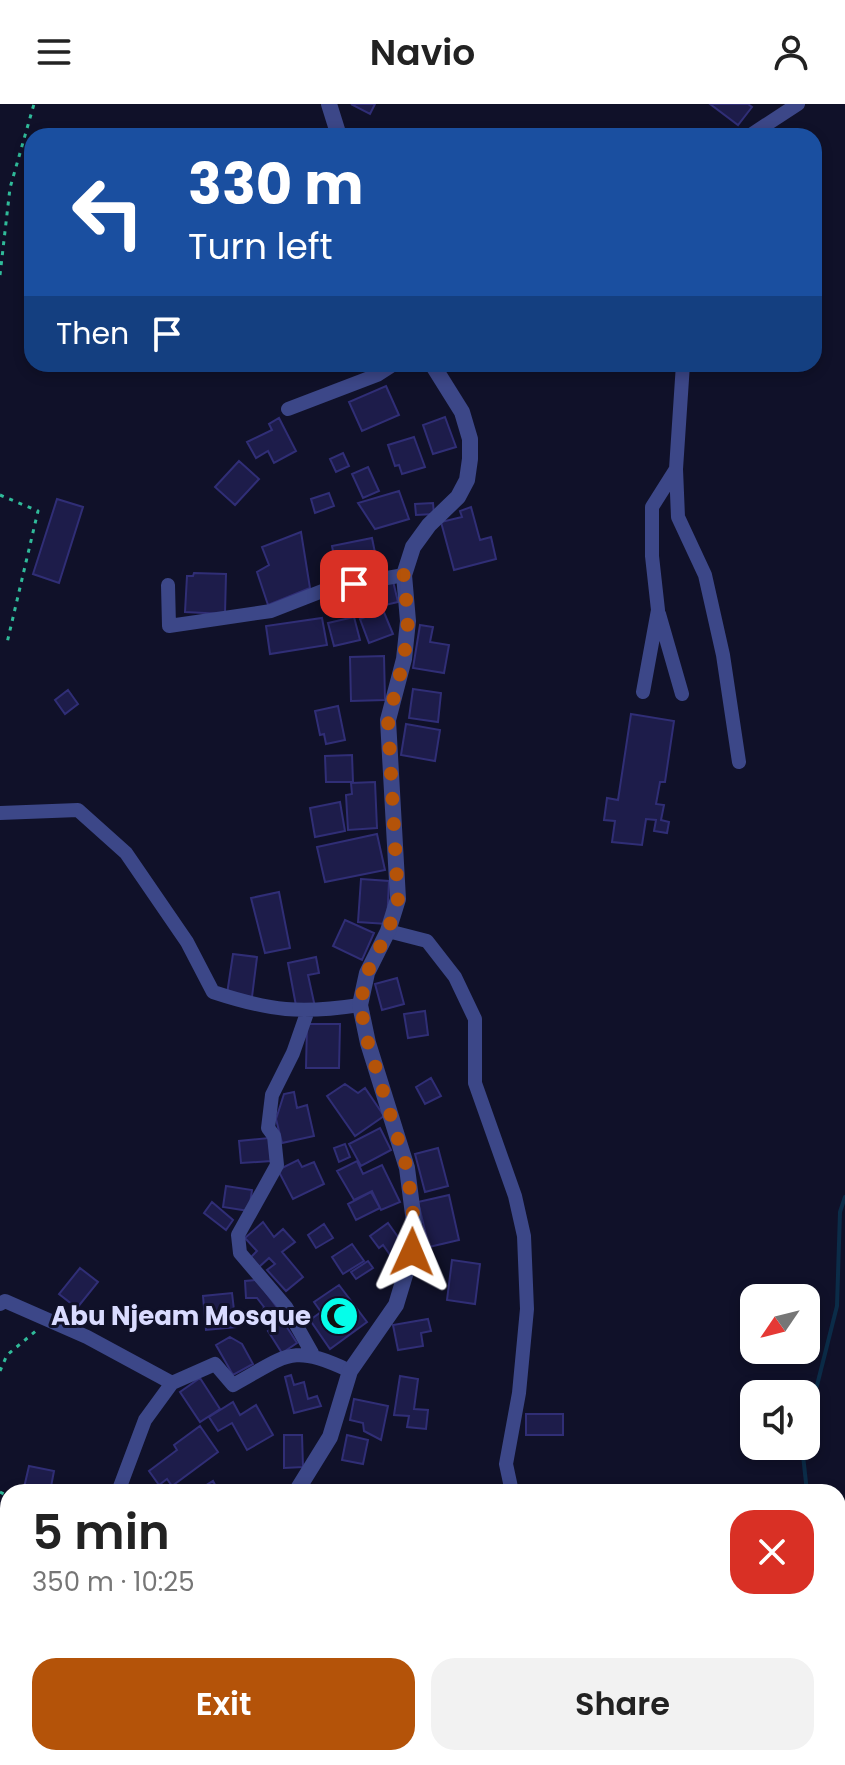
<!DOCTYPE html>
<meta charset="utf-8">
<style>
body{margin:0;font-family:Poppins,sans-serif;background:#f2f2f2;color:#222;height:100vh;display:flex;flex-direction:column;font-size:30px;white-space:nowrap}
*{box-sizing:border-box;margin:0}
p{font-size:26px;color:#767676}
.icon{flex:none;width:44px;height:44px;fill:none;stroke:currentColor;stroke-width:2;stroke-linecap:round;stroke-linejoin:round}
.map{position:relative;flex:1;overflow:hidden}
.panel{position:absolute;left:0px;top:1380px;width:846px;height:282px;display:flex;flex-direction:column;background:#fff;border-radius:24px 24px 0 0;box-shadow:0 4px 12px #0003}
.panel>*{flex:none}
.top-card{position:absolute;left:24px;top:24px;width:798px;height:244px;border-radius:24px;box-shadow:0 4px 12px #0003;background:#1a4fa0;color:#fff;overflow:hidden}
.needle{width:52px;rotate:235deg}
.fabs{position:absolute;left:740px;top:1180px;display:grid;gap:16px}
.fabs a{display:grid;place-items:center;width:80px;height:80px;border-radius:16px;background:#fff;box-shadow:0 4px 12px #0003;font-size:40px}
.pin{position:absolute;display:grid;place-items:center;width:68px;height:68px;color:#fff;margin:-34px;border-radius:16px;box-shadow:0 4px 12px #0006}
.me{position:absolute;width:88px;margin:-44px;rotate:1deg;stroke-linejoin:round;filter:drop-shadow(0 0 6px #0008)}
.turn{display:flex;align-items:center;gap:28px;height:168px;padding:0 32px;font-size:36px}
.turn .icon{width:104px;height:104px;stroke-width:2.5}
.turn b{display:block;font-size:56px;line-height:68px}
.then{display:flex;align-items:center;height:76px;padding:0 32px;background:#0003;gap:16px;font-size:30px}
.round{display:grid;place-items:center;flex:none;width:84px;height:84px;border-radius:24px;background:#f2f2f2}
.headline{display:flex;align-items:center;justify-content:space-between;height:136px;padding:0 32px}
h1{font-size:48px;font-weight:600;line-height:60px}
.cta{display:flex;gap:16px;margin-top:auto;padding:16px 32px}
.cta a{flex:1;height:92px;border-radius:24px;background:#b45309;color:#fff;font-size:32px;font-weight:600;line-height:92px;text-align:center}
.cta a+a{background:#f2f2f2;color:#222}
header{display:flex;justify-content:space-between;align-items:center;height:104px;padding:0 32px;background:#fff;font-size:36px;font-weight:600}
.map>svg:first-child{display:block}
</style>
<header><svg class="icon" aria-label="menu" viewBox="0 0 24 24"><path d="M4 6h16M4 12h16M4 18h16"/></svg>Navio<svg class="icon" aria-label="person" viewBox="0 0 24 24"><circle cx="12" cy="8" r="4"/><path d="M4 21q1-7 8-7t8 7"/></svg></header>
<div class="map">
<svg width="845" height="1661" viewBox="0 0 845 1661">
<rect width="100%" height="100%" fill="#101129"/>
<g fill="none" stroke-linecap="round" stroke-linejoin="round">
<path stroke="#0b2c48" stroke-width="4" d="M806,1325L837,1202L840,1108L845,1093
M802,1342L807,1388
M838,1588L845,1628"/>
</g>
<path fill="#1d1c4a" stroke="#302e76" stroke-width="2" d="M351,0H375L370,10Z
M710,0H748L752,3L738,21Z
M386,282L399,311L362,327L349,298Z
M445,313L456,343L433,350L423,321Z
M279,314L296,347L274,359L268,347L256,354L247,338L272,326L269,320Z
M414,333L425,363L402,370L399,361L395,362L388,341Z
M343,349L349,362L336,368L330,355Z
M239,357L259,375L235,401L215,383Z
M368,363L379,387L363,394L352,370Z
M399,387L409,415L375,425L358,399Z
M329,389L334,402L315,409L311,395Z
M57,395L83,403L59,479L33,470Z
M433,399L434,410L416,411L415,400Z
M471,403L480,436L491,433L496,455L454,466L441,418L462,413L460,407Z
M301,428L310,484L268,501L257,468L269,461L262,443Z
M372,434L379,468L339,477L332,442Z
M194,469L226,470L225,510L185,508L187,472H193Z
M393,477L398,498L368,505L364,483Z
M383,506L393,530L369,539L360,515Z
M354,513L360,536L334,542L328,519Z
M322,514L327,541L270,550L266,522Z
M420,521L433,523L430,538L449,541L444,569L413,564Z
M384,552L385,596L351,597L350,553Z
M413,585L441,589L438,618L409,614Z
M68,586L78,600L65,610L55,596Z
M338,602L345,636L326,640L324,630L320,631L315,607Z
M631,610L674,617L665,678H660L656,700L664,701L661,716L669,718L667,729L654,727L656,716L646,715L642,741L612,738L615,717L604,716L607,694L618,696Z
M406,620L440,626L435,657L401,651Z
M352,651L353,678H326L325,652Z
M375,678L377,724L348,726L346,691L352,690L351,679Z
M340,698L345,727L315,733L310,704Z
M377,730L385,766L325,778L317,743Z
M361,775L389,777L387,820L358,818Z
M279,788L290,844L265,849L251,794Z
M345,816L374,829L362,856L333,842Z
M233,850L257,853L252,893L227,890Z
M316,853L319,869L308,871L315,903L297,907L288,859Z
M397,874L404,900L382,906L375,880Z
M425,907L428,931L408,934L404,910Z
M307,920H340L339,964H306Z
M431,974L441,992L425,1000L416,983Z
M345,980L358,989L365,984L384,1012L355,1032L327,992Z
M294,988L297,1004L307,1001L314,1032L282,1039L276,1015L284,990Z
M380,1024L391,1046L361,1062L349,1040Z
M269,1034L271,1057L241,1059L239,1037Z
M345,1040L350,1053L339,1058L334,1044Z
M438,1044L448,1082L425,1088L415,1050Z
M298,1056L302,1063L314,1058L324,1080L293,1095L278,1066Z
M357,1057L363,1070L382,1061L400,1098L381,1106L372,1087L354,1096L337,1067Z
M226,1082L252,1086L249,1107L223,1103Z
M371,1088L380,1104L356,1116L348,1100Z
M449,1091L459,1136L429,1143L418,1098Z
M212,1098L233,1116L226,1126L204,1109Z
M263,1118L274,1133L283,1125L295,1138L282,1148L303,1173L286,1187L267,1166L275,1160L269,1154L259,1163L251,1153L257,1147L245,1134Z
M388,1119L406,1144L393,1155L383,1141L379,1144L370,1132Z
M324,1120L333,1134L316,1144L308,1131Z
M352,1140L364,1157L343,1170L332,1153Z
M452,1156L480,1160L475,1200L447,1196Z
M368,1157L373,1164L356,1175L351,1168Z
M80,1164L98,1178L77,1204L59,1190Z
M257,1176L281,1209L267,1220L260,1210L264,1203L257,1194H246L245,1177Z
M339,1181L367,1218L330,1245L310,1216L321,1208L314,1198Z
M232,1189L236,1223L206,1226L203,1192Z
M428,1215L431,1227L421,1229L423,1242L398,1246L393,1221Z
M283,1217L297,1239L282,1249L268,1227Z
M230,1233L242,1240L253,1260L233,1271L216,1241Z
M291,1271L294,1281L304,1278L308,1295L317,1292L321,1302L294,1309L285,1273Z
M400,1272L418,1275L414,1305L428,1306L426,1325L407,1323L409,1312L394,1311Z
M200,1274L220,1305L200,1318L180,1288Z
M354,1295L388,1302L381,1336L364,1327L363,1319L350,1316Z
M233,1298L240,1311L256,1301L273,1331L247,1346L232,1319L218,1327L209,1313Z
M526,1310H563V1331H526Z
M200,1322L218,1348L172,1382L167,1375L159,1381L149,1367L177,1346L174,1341Z
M284,1331H302L303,1363L284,1364Z
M347,1331L368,1336L363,1360L342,1356Z
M29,1362L54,1367L50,1388H23Z
M213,1377L219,1388H195Z
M244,1381L282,1382V1388H244Z
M8,1578V1625L5,1626L4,1615L0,1616V1579Z
M58,1654H82L85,1661H60Z
M110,1654H148L149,1661H111Z
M298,1654H324L326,1661H291L289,1657Z"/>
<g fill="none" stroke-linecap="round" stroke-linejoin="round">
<path stroke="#30bb9a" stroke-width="3" stroke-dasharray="4 6" stroke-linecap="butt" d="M0,171L10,84L34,0
M0,391L38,407L7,539
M0,1267L7,1251L37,1226
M0,1388L8,1392
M0,1449L8,1445
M838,1532L845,1519
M0,1634L8,1635
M582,1654L587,1661
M724,1654L727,1661
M810,1654L811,1661
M598,1661L606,1654"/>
<path stroke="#3c4788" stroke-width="14" d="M749,32L798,0
M288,305L377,271L394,260
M676,365L678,413L705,471L723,551L739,658
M168,481L169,522L271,507L330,484L404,471
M659,510L682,590
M643,588L658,506L652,452V403L676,365L683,260
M0,709L78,706L126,749L187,838L213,888C271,907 300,910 360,901
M388,827L427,837L455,873L475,915V979L515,1092L524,1132L527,1205L519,1289L506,1360L512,1388
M307,909L293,949L272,991L268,1024L274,1032L277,1061L238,1131L240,1149L286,1203L312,1249
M0,1200L5,1197L87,1233L172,1279L215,1260L233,1281C288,1251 290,1239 350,1267
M118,1388L145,1316L172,1279"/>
<path stroke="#3c4788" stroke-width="16" d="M329,0L339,32
M296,1388L330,1333L350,1267L396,1201L412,1148L414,1118L407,1064L368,939L360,901L367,869L388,827L398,795L388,616L404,555L408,517L404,471L413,443L429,421L458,393L467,376L470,355V335L462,308L432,260
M25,1654V1661
M269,1654L272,1661"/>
</g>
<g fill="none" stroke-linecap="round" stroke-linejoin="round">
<path stroke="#b45309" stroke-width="14" stroke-dasharray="0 25.2" d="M354,480L404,471L408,517L404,555L388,616L398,795L388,827L367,869L360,901L368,939L407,1064L414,1118L412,1148"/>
</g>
<defs>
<g id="mosque-disc" transform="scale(2)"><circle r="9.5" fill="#05feea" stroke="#101129"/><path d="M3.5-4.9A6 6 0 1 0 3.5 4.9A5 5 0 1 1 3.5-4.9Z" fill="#111"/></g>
</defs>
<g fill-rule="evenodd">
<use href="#mosque-disc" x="339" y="1212"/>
</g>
<g text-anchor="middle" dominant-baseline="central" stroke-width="6" stroke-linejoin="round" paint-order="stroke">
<g font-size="26" font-weight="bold" fill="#d9dbff" stroke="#101129" text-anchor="end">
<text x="311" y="1212">Abu Njeam Mosque</text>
</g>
</g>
</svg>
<div class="fabs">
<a><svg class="needle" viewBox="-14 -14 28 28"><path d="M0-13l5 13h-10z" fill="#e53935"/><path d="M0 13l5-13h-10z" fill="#767676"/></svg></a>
<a><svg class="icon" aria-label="sound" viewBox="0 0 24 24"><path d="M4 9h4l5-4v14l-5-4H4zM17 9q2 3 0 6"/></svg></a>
</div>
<div class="pin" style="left:354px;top:480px;background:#d93025"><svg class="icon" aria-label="arrive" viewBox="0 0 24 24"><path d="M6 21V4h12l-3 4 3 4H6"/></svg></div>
<svg class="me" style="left:412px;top:1148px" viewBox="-20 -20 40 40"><path d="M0-17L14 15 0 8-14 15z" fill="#b45309" stroke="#fff" stroke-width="4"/></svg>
<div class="top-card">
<div class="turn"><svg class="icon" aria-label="left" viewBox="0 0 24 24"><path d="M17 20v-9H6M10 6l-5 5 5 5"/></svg><div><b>330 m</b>Turn left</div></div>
<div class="then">Then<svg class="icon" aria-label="arrive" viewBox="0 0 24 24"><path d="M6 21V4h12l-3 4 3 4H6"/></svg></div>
</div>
<section class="panel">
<div class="headline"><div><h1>5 min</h1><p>350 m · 10:25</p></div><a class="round" style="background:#d93025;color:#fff"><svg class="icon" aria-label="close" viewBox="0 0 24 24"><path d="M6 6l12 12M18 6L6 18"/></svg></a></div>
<div class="cta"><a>Exit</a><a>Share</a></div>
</section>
</div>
